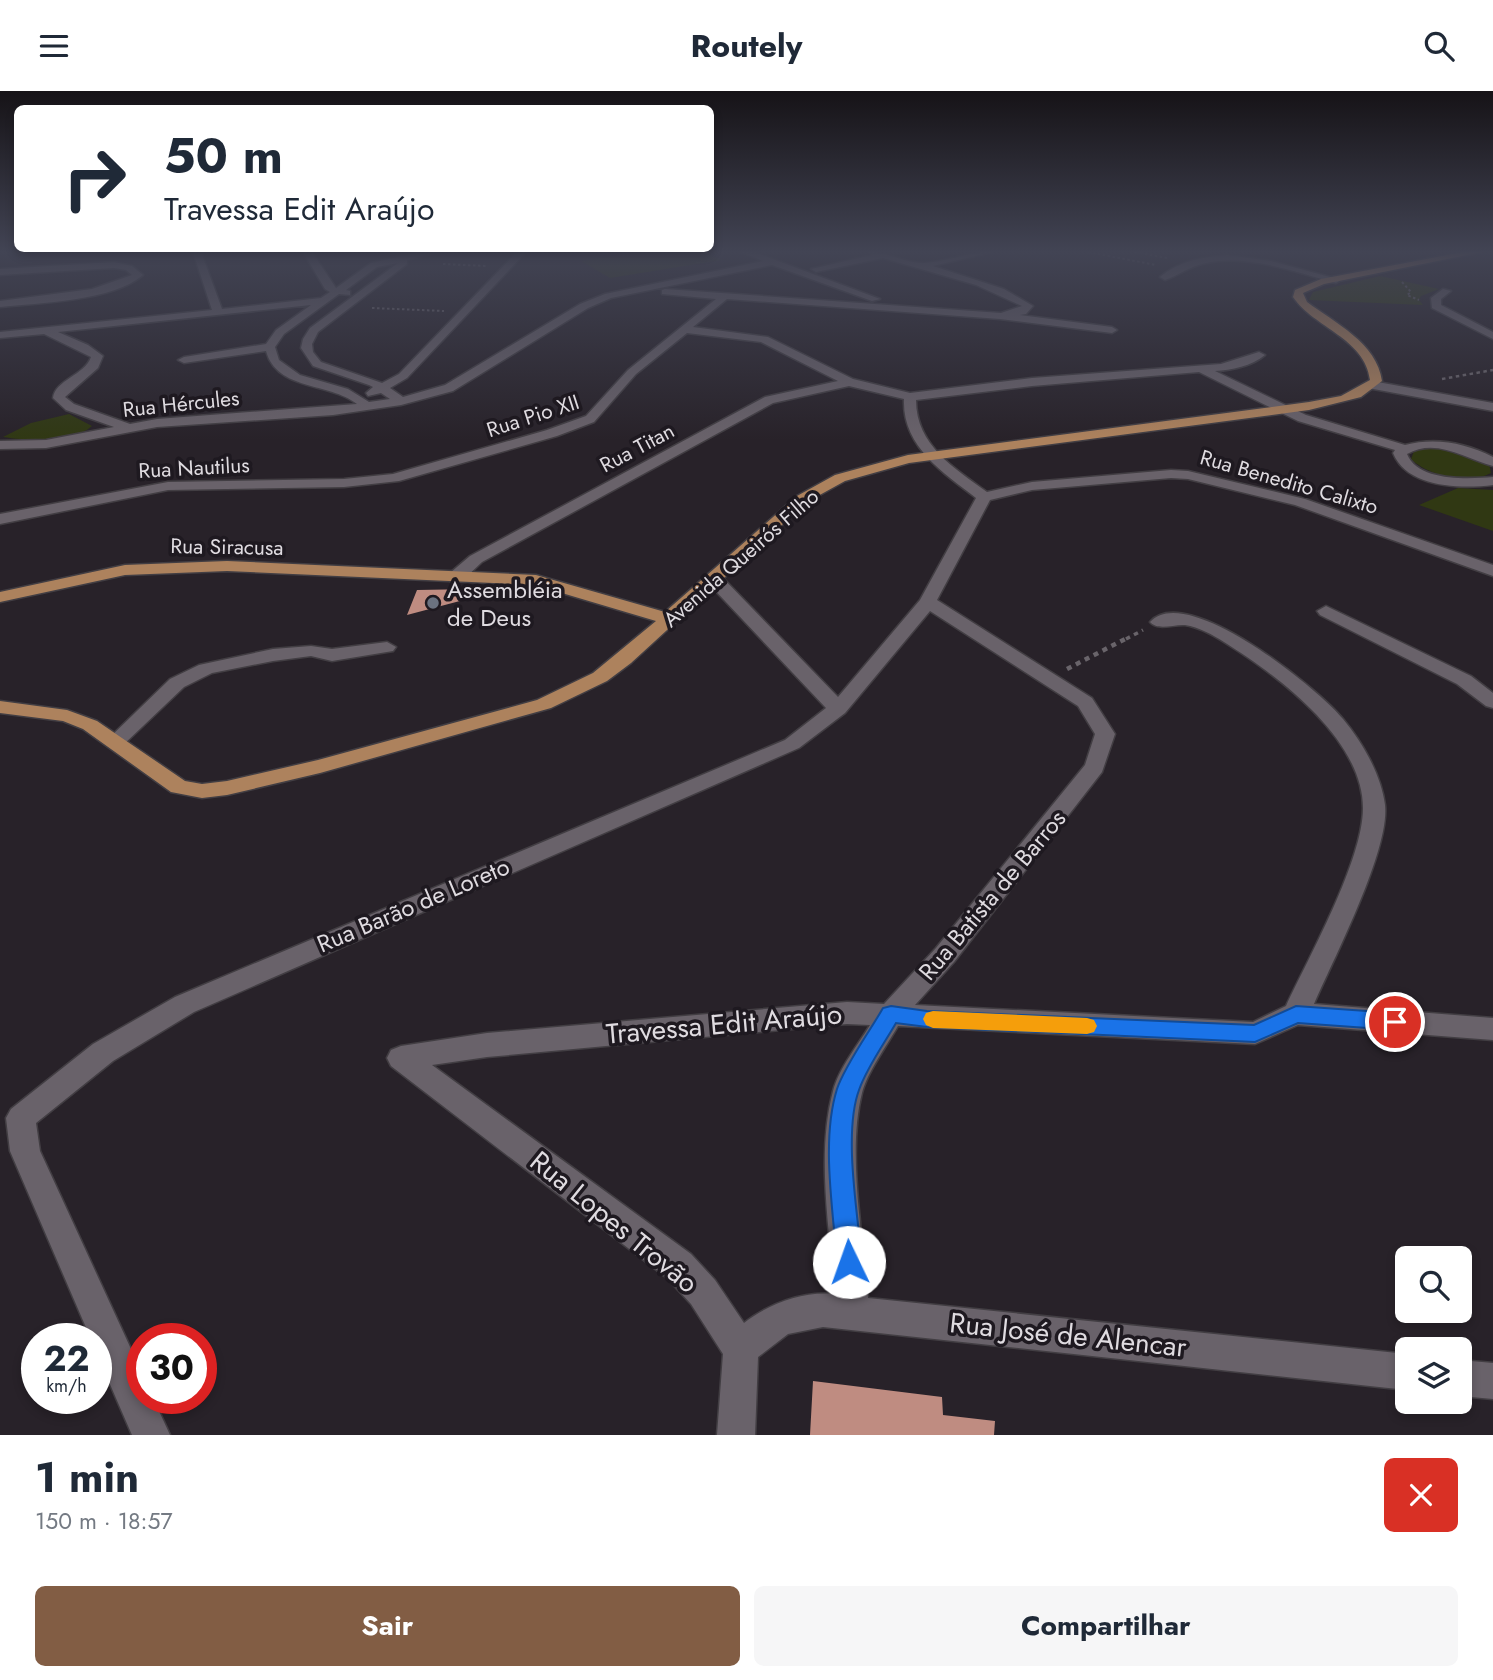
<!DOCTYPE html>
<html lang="pt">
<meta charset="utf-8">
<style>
body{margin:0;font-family:Jost,sans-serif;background:#f6f6f7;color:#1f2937;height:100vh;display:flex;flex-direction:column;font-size:26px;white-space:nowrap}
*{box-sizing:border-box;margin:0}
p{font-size:23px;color:#747a83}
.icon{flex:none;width:38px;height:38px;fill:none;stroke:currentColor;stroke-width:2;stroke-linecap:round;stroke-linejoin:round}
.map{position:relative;height:1344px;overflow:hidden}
.details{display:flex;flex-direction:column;background:#fff;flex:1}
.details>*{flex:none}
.top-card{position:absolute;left:14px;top:14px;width:700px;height:147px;border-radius:10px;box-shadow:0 4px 10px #0003;background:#fff;color:#1f2937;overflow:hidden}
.buttons{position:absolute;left:1395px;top:1155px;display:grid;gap:14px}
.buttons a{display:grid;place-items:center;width:77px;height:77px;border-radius:10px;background:#fff;box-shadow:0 4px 10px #0003;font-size:35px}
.speed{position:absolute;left:21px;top:1232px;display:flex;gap:14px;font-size:35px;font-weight:700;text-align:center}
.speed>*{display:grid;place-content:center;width:91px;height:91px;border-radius:50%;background:#fff;box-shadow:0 4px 10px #0003;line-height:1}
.speed small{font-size:18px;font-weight:400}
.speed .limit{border:10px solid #d22;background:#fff;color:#111}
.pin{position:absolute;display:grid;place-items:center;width:60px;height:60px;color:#fff;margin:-30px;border:4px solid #fff;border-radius:50%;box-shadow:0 2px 7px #0007}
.me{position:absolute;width:77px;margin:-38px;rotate:357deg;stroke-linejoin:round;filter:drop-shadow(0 0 5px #0008)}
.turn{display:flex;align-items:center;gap:24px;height:147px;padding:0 35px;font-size:32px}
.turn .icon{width:91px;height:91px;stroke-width:2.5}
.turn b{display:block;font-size:49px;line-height:60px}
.round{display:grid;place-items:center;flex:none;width:74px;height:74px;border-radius:10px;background:#f6f6f7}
.summary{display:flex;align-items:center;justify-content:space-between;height:119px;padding:0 35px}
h1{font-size:42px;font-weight:700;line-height:52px}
.button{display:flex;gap:14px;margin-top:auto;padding:14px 35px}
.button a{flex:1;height:80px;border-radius:10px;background:#825d44;color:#fff;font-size:28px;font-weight:700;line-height:80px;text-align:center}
.button a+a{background:#f6f6f7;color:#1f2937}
header{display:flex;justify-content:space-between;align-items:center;height:91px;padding:0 35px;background:#fff;font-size:32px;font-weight:700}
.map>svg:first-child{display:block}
</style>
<header><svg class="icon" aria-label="menu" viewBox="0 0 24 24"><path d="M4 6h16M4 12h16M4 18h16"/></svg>Routely<svg class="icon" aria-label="search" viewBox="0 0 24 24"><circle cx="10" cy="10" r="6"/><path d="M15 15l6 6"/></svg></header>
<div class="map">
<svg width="1493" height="1344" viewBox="0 0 1493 1344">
<rect width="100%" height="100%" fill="#282229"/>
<path fill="#303813" d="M642,161H705L722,169L610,187L581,170Z
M1380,185L1439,198L1421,205L1419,209L1423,214L1309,209L1313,201Z
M69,323L92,335C72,353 29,350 3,346L31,332Z
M1422,358H1446L1489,373L1491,382C1469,394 1428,385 1411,368L1414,360Z
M1458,397L1493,399V440L1419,414Z"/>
<path fill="#bf8c81" d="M474,498L475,506L407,524L417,499Z
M813,1290L942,1306L943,1324L995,1330L994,1344H810Z"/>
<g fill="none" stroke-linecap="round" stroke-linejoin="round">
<g stroke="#423e43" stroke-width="3">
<path id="minor" d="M193,161H201L222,218L321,207L330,201L325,198L303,161H312L336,197L371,172L421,161H438L407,169V173L318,241L312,253L313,261L321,271L382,292L399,283L517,161H526L407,287L390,297L403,306L445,294L580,213L605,203L763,170L741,161H754L880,208L872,210L772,174L611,207L588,217L453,300L401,314L333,324L157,336L46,357L0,358V350L46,349L114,336L66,319L53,307C55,289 85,284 91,266L44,243L0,247V241L212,219ZM398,172L310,237L303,248L301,257L313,275L369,294L373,296L366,302L368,305L381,302L390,308L369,311L348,298L300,284L279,269L275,256L284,243L339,203L350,204V200L346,199L377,176ZM311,214L276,239L266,253L184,266L178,269L184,272L266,260C277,300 329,291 357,313L157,328L130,333L74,313L65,306L98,277L103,265L88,254L58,241Z
M869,161C888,161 907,173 925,172C948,170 969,161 992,161L933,175L1004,198L1033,215L1026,223L1020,224L1112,236L1117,239L1112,242L1000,228L727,208L693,236L768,246L853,288L910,302L1032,287L1221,273L1259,261L1265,264C1252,275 1231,279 1215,280L1306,324L1405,354C1435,346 1466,352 1493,366V375C1466,368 1436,346 1407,363C1418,391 1469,388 1493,386V394C1461,398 1407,397 1393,362L1395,359L1298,330L1199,281L1032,295L916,309C916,354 954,377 987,401L1032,391L1171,379L1188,380L1305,408L1493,474V485L1295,414L1188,388L1171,387L1032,399L990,409L937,509L1092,607L1115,643L1102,681L954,871L915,914L1253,931L1286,915C1309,866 1363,769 1363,717C1363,648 1277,584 1224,551C1213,544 1199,536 1185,534C1174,533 1158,540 1150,531C1186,490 1320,599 1343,628C1362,651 1381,683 1385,714C1390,759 1333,869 1314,913L1493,927V949L1298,934L1255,953L898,935C887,954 867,982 862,1002C847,1061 863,1146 868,1207L1407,1263V1299L823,1236L788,1243L758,1266L755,1344H717L723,1263L691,1213L667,1187L391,975L387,967L391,959L401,955L487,942L847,911L884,913L936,857L1085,674L1095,643L1078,615L930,520L845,622L799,657L194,921L113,970L36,1032L40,1060L142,1282V1307H153L170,1344H132L96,1261V1248H91L10,1060L6,1027L11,1018L93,953L175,906L785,649L826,617L708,492L706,488L708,484H720L838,606L920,509L976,407C942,381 902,355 904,308L849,295L773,312L482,471L462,490H450L448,486L450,482L470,465L765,306L838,290L761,251L687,242L636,283L594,331L557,345L399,390L344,396L168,399L0,433V423L168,391L344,388L393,383L547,339L586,325L628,279L716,208L662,203V199L665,198L1001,222L1022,215L976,194L883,167L816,181L811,178L872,164ZM847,933L870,934C858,954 839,977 833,1000C816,1064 830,1138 834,1203C803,1200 768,1213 744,1232L715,1189L691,1163L432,974L487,966Z
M1227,164L1271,170L1341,189L1336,192C1295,181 1249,163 1206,172C1190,175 1179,184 1165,189L1160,186C1179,170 1203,166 1227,164Z
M114,171L132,175L143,184C113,210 39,212 0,216V210L92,198L132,184L126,179L114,177L0,184V178Z
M1443,198L1451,200L1441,208V214L1493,241V248L1432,217L1431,207Z
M1372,290L1493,312V320L1368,297L1366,294Z
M1326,515L1471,585L1493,602V617L1486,615L1457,593L1320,524L1317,520Z
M387,551L396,556L393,560L332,570L311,565L273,570L212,582L184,596L122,655H108L105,651L170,588L199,574L273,558L311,555L332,558Z
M1460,1269L1493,1272V1308L1460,1305Z"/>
</g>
<g stroke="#423e43" stroke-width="3">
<path id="major" d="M1463,161H1482L1324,193L1303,202L1307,211C1335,232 1377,252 1382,290L1361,306L1309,319L909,372L845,390L807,411L631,572L607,590L551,617L320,682L227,704L202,707L171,701L83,638L63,630L0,622V610L67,619L97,630L185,690L202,693L227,690L318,669L537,609L593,582L656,530L535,494L227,480L125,484L0,511V501L125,474L227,470L536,484L665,521L797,405L835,384L908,364L1309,311L1341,305L1370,289C1365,247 1314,237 1293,206L1295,199L1321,188Z"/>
</g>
<path stroke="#69646a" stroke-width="2" stroke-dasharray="2.5 2.5" stroke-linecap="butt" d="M1088,161L1156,174
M1135,161L1167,167
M443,173L487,175
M1402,191L1411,201L1407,204L1419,209
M372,217L444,220"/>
<path stroke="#69646a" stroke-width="2.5" stroke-dasharray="3.5 3.5" stroke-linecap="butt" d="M1442,288L1493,279"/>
<path stroke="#69646a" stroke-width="3.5" stroke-dasharray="4.5 4.5" stroke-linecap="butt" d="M1126,548L1143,539"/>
<path stroke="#69646a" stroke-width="4.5" stroke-dasharray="5 5" stroke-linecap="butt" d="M1067,578L1129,546"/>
<use href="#minor" fill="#69626a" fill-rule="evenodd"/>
<use href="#major" fill="#ad825d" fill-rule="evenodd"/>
</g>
<linearGradient id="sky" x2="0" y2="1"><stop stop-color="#161317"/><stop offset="0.46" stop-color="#424454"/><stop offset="1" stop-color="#424454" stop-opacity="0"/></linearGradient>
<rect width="1493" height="349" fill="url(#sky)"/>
<path fill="#1a73e8" stroke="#114b97" stroke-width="2" d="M891,915L927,920L1254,934L1296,915L1395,922L1402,925L1405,931L1402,937L1395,939L1298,932L1255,951L927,936L896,932C884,953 867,976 859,999C843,1042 858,1124 862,1171L858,1180L849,1184L840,1180L837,1171C833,1118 821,1049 837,998C845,974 870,940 883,917Z"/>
<path fill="#f59e0b" d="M933,920L1087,927L1094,929L1097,935L1094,941L1087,943L933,937L926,934L923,928L926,922Z"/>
<circle fill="#6b7280" stroke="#1e1920" stroke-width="2.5" cx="433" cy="512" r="7"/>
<g text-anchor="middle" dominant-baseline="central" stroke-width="7" stroke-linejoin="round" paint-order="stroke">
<g font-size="21" fill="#dfdbe0" stroke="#1e1920">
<text transform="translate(181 313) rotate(-6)">Rua Hércules</text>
<text transform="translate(533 325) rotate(-18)">Rua Pio XII</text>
<text transform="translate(637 357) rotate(-28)">Rua Titan</text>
<text transform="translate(194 377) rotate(-3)">Rua Nautilus</text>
<text transform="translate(1289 391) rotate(16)">Rua Benedito Calixto</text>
<text transform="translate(227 456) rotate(1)">Rua Siracusa</text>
<text transform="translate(741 467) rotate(-41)">Avenida Queirós Filho</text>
</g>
<g font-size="24" fill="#dfdbe0" stroke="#1e1920" text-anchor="start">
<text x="447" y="498">Assembléia<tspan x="447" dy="28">de Deus</tspan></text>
</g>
<g font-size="24" fill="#dfdbe0" stroke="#1e1920">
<text transform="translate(992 804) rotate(-50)">Rua Batista de Barros</text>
<text transform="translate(413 814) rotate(-23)">Rua Barão de Loreto</text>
</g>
<g font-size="28" fill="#dfdbe0" stroke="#1e1920">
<text transform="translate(724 933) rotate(-5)">Travessa Edit Araújo</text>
<text transform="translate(614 1131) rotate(39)">Rua Lopes Trovão</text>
<text transform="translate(1068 1244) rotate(6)">Rua José de Alencar</text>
</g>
</g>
</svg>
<div class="buttons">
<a><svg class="icon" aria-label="search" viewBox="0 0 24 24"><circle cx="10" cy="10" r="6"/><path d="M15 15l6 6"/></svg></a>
<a><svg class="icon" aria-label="layers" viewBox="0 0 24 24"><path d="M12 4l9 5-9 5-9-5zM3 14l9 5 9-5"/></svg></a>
</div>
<div class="speed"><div>22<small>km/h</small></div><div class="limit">30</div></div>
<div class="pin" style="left:1395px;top:931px;background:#d93025"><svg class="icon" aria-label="arrive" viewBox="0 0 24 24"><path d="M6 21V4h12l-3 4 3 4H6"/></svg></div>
<svg class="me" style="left:849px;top:1171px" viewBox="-20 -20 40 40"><circle r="19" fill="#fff"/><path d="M0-13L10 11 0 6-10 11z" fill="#1a73e8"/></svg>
<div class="top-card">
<div class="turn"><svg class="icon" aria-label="right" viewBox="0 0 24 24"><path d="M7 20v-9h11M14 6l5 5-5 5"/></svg><div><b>50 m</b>Travessa Edit Araújo</div></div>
</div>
</div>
<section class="details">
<div class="summary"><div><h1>1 min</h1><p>150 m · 18:57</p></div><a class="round" style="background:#d93025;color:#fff"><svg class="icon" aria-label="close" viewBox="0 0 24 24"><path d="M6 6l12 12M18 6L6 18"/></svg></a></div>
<div class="button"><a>Sair</a><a>Compartilhar</a></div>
</section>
